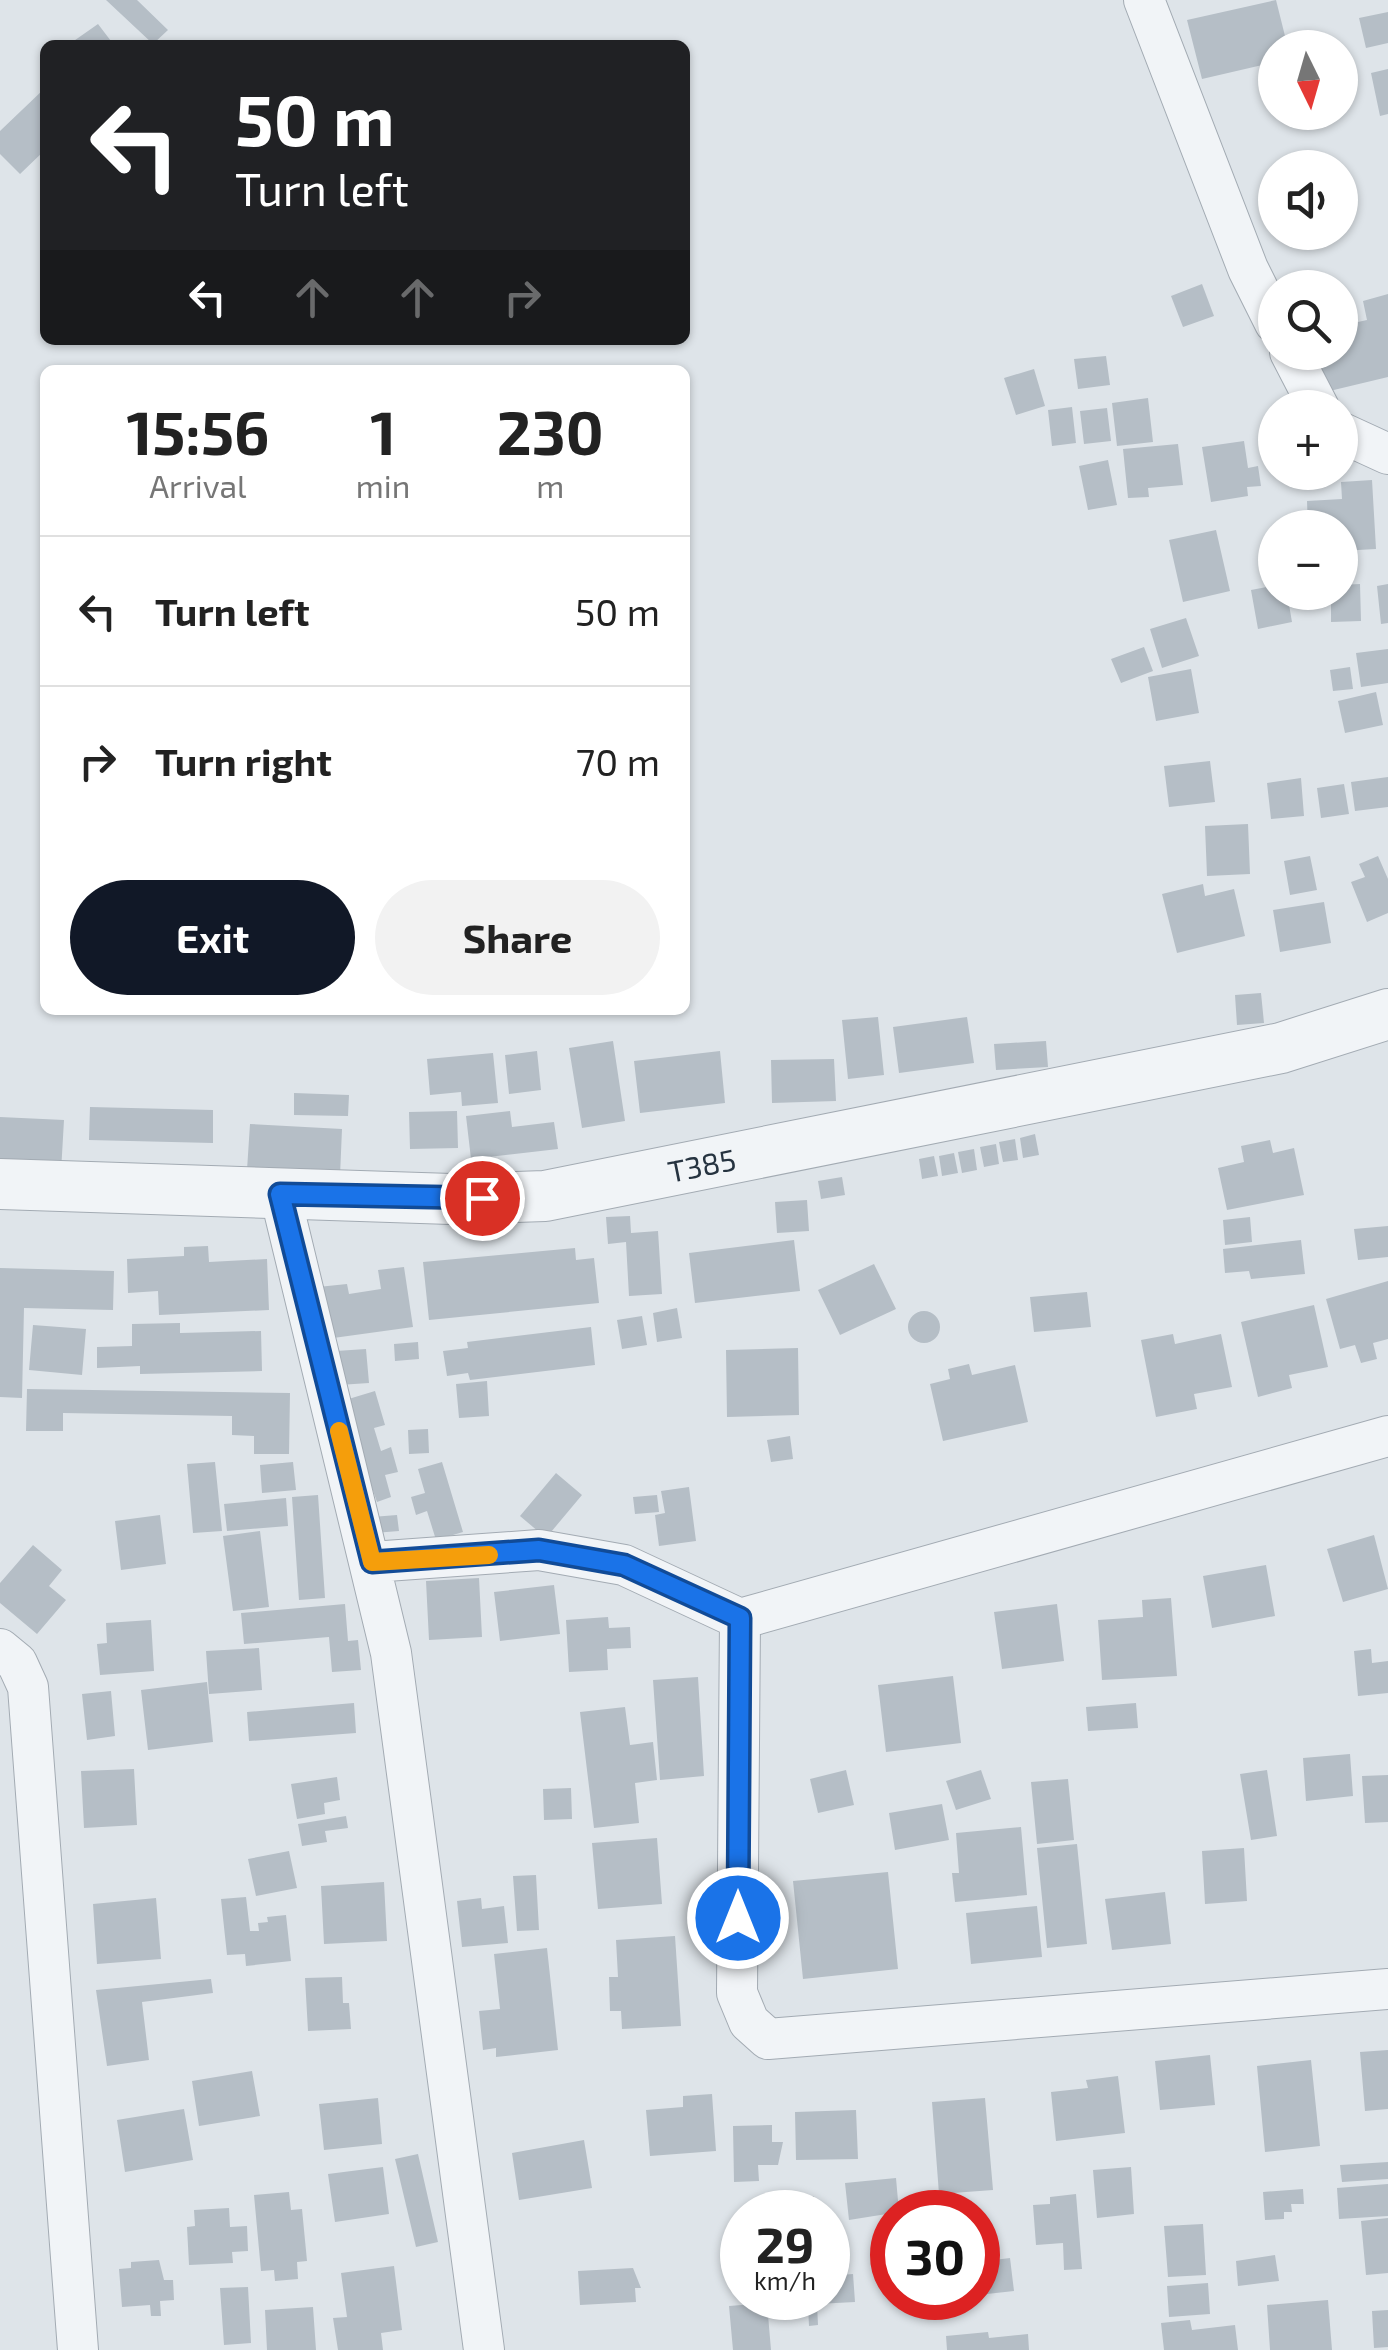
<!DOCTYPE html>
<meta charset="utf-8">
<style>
body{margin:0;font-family:"Exo 2",sans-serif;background:#f2f2f2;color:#222;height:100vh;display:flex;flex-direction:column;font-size:38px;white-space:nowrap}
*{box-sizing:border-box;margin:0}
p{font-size:32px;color:#767676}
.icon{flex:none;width:55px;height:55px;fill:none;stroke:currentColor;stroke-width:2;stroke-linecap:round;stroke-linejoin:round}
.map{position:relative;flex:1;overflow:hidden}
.details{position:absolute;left:40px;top:365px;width:650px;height:650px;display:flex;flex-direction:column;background:#fff;border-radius:15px;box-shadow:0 2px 8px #0004}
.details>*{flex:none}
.guide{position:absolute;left:40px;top:40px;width:650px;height:305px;border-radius:15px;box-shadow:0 2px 8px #0004;background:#202124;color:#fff;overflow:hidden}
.needle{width:65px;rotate:175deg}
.fabs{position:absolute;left:1258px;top:30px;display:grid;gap:20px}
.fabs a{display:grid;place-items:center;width:100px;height:100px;border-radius:50%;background:#fff;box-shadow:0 2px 8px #0004;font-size:50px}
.speed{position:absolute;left:720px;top:2190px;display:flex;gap:20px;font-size:50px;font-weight:700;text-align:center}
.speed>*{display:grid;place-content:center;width:130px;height:130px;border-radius:50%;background:#fff;box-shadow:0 2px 8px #0004;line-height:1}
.speed small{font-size:25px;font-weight:400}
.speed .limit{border:15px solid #d22;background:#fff;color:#111}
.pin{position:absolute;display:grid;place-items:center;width:85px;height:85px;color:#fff;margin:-42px;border:5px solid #fff;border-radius:50%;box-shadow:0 2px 10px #0007}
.me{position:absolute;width:110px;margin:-55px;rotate:0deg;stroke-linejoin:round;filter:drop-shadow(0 0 8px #0008)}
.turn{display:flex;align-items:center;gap:35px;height:210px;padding:0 30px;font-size:45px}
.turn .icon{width:130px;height:130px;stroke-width:2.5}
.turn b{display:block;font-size:70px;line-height:85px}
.lanes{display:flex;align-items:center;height:95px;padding:0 30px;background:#0003;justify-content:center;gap:50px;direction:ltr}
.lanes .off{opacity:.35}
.eta{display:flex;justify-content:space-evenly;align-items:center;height:170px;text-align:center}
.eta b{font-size:60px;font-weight:700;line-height:70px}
.cta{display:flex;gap:20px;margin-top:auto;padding:20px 30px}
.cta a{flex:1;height:115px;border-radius:60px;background:#111827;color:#fff;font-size:40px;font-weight:700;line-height:115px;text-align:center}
.cta a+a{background:#f2f2f2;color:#222}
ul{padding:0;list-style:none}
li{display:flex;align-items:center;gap:30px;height:150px;padding:0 30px;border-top:2px solid #e0e0e0}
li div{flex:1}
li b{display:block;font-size:38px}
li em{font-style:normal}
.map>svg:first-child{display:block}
</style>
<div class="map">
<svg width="1388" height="2350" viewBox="0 0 1388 2350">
<rect width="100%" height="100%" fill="#dee4e9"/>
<path fill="#b5bec6" d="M106,0H137L168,30L153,44Z
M1276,0L1288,48H1275V62L1202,79L1187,20Z
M1388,12V43L1366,48L1359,18Z
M98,24L114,45H68Z
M1388,69V114L1380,116L1371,73Z
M45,88V150L20,174L0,154V131Z
M1202,284L1214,316L1183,327L1171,296Z
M1388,294V377L1317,394L1307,352H1340V326L1367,320L1363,301Z
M1106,356L1110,385L1078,389L1074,359Z
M1034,369L1045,406L1016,415L1004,378Z
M1148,398L1153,442L1117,446L1112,403Z
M1072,407L1076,443L1052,446L1048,410Z
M1107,408L1111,441L1084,444L1080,411Z
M1244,441L1248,468L1258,466L1261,486L1247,487L1248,496L1211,502L1202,447Z
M1178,444L1183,485L1148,488L1149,497L1128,498L1123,449Z
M1108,460L1117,505L1088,510L1079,466Z
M1372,480L1376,549L1340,551V528H1308L1307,501L1342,499L1341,482Z
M1216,530L1230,591L1183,602L1169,540Z
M1360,584L1361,621L1331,622V592H1340V585Z
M1388,584V623L1381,624L1377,586Z
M1272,586L1274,596L1287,593L1292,622L1258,629L1251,590Z
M1186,618L1199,656L1162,668L1150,629Z
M1144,647L1153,671L1121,683L1111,659Z
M1388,649V683L1361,687L1356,653Z
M1350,667L1353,689L1333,691L1330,670Z
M1191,669L1199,713L1156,721L1148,677Z
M1376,692L1383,725L1345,733L1338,701Z
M1210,761L1215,802L1169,807L1164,766Z
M1388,777V807L1355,811L1351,782Z
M1301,778L1304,816L1271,819L1267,783Z
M1344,784L1349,814L1321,818L1317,788Z
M1248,824L1250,874L1207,876L1205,826Z
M1310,856L1317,890L1290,895L1284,861Z
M1378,856L1388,879V913L1367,922L1351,882L1365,877L1359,864Z
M1203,884L1205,896L1234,889L1245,936L1177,953L1162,894Z
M1324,902L1331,943L1280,952L1273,910Z
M1261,993L1264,1023L1237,1025L1235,995Z
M878,1017L884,1075L848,1079L842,1020Z
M967,1017L974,1063L899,1073L893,1027Z
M613,1041L625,1121L582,1128L569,1048Z
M1046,1041L1048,1067L996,1070L994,1044Z
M537,1051L541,1090L509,1094L505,1055Z
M720,1051L725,1103L640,1113L634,1061Z
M493,1053L498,1103L462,1106L461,1092L430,1095L427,1059Z
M834,1059L836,1101L772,1103L771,1060Z
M294,1093L349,1095L348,1116L294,1115Z
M90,1107L213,1110V1143L89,1140Z
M457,1111L458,1148L410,1149L409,1112Z
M510,1111L512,1127L554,1122L558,1149L471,1159L466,1116Z
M0,1117L64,1120L61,1172L0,1169Z
M250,1124L342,1129L340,1176L247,1170Z
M1035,1134L1039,1155L1023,1158L1020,1138Z
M1015,1139L1018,1160L1003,1162L999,1142Z
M1270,1140L1273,1153L1294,1148L1304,1195L1227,1210L1218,1168L1244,1162L1241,1146Z
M996,1144L999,1164L984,1167L980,1147Z
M974,1149L977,1170L962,1173L958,1152Z
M954,1153L958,1173L942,1176L939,1156Z
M934,1156L938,1176L922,1179L919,1159Z
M842,1177L845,1195L821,1199L818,1181Z
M807,1200L809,1231L777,1233L775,1202Z
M630,1216L631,1233L658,1231L662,1294L629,1296L626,1242L608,1244L606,1217Z
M1250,1217L1252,1242L1225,1245L1223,1220Z
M1388,1226V1257L1358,1260L1354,1229Z
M794,1240L800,1291L695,1303L689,1253Z
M1301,1240L1305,1274L1251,1279L1249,1271L1225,1273L1223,1249Z
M208,1246L209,1262L267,1259L269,1310L159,1315L158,1291L128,1293L127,1259L184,1256V1247Z
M575,1248L576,1260L594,1258L599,1303L429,1320L423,1262Z
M874,1264L896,1309L840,1335L818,1290Z
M404,1267L413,1327L326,1339L318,1287L347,1284L349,1294L381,1289L378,1270Z
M0,1268L114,1271L113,1310L24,1308L22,1398L0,1397Z
M1388,1281V1339L1373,1343L1377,1359L1361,1363L1355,1345L1340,1349L1326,1299Z
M1087,1292L1091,1327L1034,1332L1030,1297Z
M1314,1305L1328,1367L1289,1375L1292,1388L1258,1397L1241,1322Z
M677,1308L682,1338L657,1342L653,1313Z
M908 1327a16 16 0 1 1 32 0a16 16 0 1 1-32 0Z
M642,1316L647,1345L622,1349L617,1320Z
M180,1323V1333L261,1331L262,1371L140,1374V1366L97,1368V1347L132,1346V1324Z
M33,1325L86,1329L82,1375L29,1370Z
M591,1327L595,1365L470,1380L468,1373L447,1376L443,1351L468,1348L467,1342Z
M1173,1334L1175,1344L1221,1334L1232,1387L1194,1394L1197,1409L1156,1417L1141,1340Z
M418,1342L419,1359L395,1361L394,1344Z
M798,1348L799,1415L727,1417L726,1350Z
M366,1349L369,1383L339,1385L336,1351Z
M969,1364L972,1375L1015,1365L1028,1422L943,1441L930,1384L950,1379L948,1369Z
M487,1381L489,1416L459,1418L456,1384Z
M27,1389L290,1393L289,1454H254V1436L232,1435V1416L63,1413V1431H26Z
M375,1391L385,1425L374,1428L381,1451L391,1447L398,1472L385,1475L391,1497L377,1502L342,1401Z
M428,1429L429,1453L409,1454L408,1430Z
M790,1436L793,1459L771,1462L767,1440Z
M215,1462L222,1531L193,1533L187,1464Z
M293,1462L296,1490L262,1493L260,1465Z
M442,1462L463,1532L436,1540L427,1511L416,1515L411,1497L425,1493L418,1469Z
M556,1473L582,1495L546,1538L520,1516Z
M689,1487L696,1541L659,1546L655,1515L665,1513L661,1491Z
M318,1495L325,1598L299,1600L292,1497Z
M657,1495L659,1512L635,1514L633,1497Z
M286,1498L288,1526L227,1531L224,1504Z
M160,1515L166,1564L121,1570L115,1521Z
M397,1515L399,1531L374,1533L372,1517Z
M260,1531L269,1607L233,1611L223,1536Z
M1374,1535L1388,1589L1343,1602L1327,1549Z
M33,1545L62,1570L49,1586L66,1600L37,1634L0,1603V1583Z
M1266,1565L1275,1616L1212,1628L1203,1576Z
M479,1578L482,1637L429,1640L426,1581Z
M554,1585L560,1634L500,1641L494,1592Z
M1171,1598L1177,1676L1102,1680L1098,1620L1143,1617L1142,1600Z
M345,1604L348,1641L358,1640L361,1670L332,1672L329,1637L244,1644L241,1613Z
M1057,1604L1064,1661L1002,1669L994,1612Z
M608,1617L609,1628L630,1627L631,1648L607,1649L608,1670L569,1672L566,1620Z
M151,1620L154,1671L100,1675L97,1644L107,1643L106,1623Z
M259,1648L262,1690L209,1694L206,1651Z
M1371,1649L1372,1663L1388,1661V1693L1358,1696L1354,1651Z
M953,1676L961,1743L886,1752L878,1685Z
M698,1677L704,1776L660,1780L653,1680Z
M207,1682L213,1742L148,1750L141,1690Z
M111,1691L115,1736L87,1740L82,1694Z
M354,1703L356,1733L249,1741L247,1712Z
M1136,1703L1138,1728L1088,1731L1086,1707Z
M625,1707L630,1745L653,1742L657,1780L635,1783L639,1823L594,1828L580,1712Z
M1350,1754L1353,1796L1306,1801L1303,1758Z
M134,1769L137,1825L84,1828L81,1771Z
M846,1770L854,1805L818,1813L810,1779Z
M981,1770L991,1799L956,1810L946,1781Z
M1267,1770L1277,1836L1251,1840L1240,1774Z
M1388,1775V1822L1365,1823L1362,1776Z
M337,1777L340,1800L324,1803L325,1814L297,1819L291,1784Z
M1068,1779L1074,1840L1037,1844L1031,1782Z
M571,1788L572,1819L544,1820L543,1789Z
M942,1804L949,1840L895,1850L889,1813Z
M346,1816L348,1828L325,1831L327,1842L302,1846L298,1824Z
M1021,1827L1027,1895L955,1902L952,1873H959L956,1833Z
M657,1838L662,1904L598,1909L592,1843Z
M1077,1844L1087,1944L1047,1948L1037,1848Z
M1244,1848L1247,1901L1205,1904L1202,1851Z
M289,1851L297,1888L256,1896L248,1859Z
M888,1872L898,1969L803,1979L793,1881Z
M536,1875L539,1930L517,1931L513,1876Z
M384,1882L387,1941L324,1944L321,1886Z
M1165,1892L1171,1944L1112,1950L1105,1899Z
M246,1897L250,1931H259L258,1923L268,1922L267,1917L286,1915L291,1961L246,1966L245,1954L227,1955L221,1899Z
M156,1898L161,1959L97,1964L93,1904Z
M481,1898L482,1909L504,1906L508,1943L462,1947L457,1901Z
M1037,1906L1042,1957L971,1964L966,1913Z
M675,1936L681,2026L622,2029L621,2011H610L609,1977H618L616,1940Z
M547,1948L558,2050L496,2057V2048L483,2050L479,2011L500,2009L494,1954Z
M342,1977L343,2003H349L351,2029L308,2031L305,1978Z
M211,1979L213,1993L142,2002L149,2060L107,2066L96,1990Z
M1388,2050V2109L1365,2111L1360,2052Z
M1210,2055L1215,2105L1160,2110L1155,2061Z
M1311,2060L1320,2146L1265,2152L1257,2066Z
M252,2071L260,2116L199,2126L192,2081Z
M1118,2076L1125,2133L1056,2141L1051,2092L1088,2088L1086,2080Z
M712,2094L716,2151L650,2156L646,2110L683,2107V2096Z
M378,2098L382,2144L324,2150L319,2104Z
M985,2098L993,2190L939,2194L932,2102Z
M184,2109L193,2160L125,2172L117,2120Z
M856,2110L858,2159L796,2160L795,2112Z
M772,2125V2142H783L778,2165H758L759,2181L734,2182L733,2126Z
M584,2140L592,2188L519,2200L512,2153Z
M418,2154L438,2242L416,2247L395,2159Z
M1388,2162V2179L1342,2182L1340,2165Z
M383,2167L389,2214L335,2222L328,2174Z
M1131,2167L1134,2214L1097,2218L1093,2170Z
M896,2178L899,2212L849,2220L845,2183Z
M1388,2184V2216L1339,2219L1337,2188Z
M1303,2189L1304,2204H1291L1292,2212H1284V2219L1265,2220L1263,2192Z
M289,2192L291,2210L302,2209L307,2261L297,2262L298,2279L275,2281L274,2270L261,2271L254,2195Z
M1076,2194L1082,2269L1064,2270L1063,2243L1036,2245L1033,2205L1050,2204V2197Z
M814,2196L815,2212H769L768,2200Z
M229,2208L230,2227L247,2226L248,2251L232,2252L233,2263L189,2265L187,2227L195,2226L194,2210Z
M1388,2218V2273L1366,2275L1361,2221Z
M1203,2224L1206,2275L1168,2277L1164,2226Z
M1275,2255L1279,2281L1238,2286L1236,2261Z
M1010,2258L1014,2291L978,2295V2262Z
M159,2260L164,2280H173L174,2300L160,2301L161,2316H151L150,2305L122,2307L119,2269L131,2268V2262Z
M394,2266L402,2330L381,2333L383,2350H338L333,2318L347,2317L341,2273Z
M633,2268L641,2288H635L636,2302L580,2305L578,2271Z
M853,2274L855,2302L817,2304L818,2325L809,2326L808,2306L800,2307V2298H828V2276Z
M1208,2283L1210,2314L1169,2317L1167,2286Z
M248,2287L251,2343L224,2345L220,2288Z
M1328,2300L1332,2350H1270L1267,2305Z
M767,2303L771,2350H733L729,2306Z
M313,2307L316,2350H267L265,2310Z
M1388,2310V2347L1374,2348L1372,2311Z
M1190,2320L1192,2330L1235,2325L1238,2350H1164L1161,2323Z
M988,2332L989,2338L1028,2334L1029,2350H947L946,2336Z"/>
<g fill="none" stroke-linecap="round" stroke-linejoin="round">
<g stroke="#a3abb3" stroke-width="42">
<path id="minor" d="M1144,0L1248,269L1275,323
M1290,352L1319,408
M1340,432L1388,454
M280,1194L391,1653L484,2350
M372,1562L539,1550L624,1565L740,1619L1388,1436
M740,1619L737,1993L749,2022L768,2039L1388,1989
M0,1649L17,1663L28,1687L78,2350"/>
</g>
<g stroke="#a3abb3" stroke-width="52">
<g id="tertiary">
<path id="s1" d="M0,1184L451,1199L545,1196L1281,1048L1388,1014"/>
</g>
</g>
<use href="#minor" stroke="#f1f4f7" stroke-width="40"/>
<use href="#tertiary" stroke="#f1f4f7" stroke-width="50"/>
</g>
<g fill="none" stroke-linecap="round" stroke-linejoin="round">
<g stroke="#114b97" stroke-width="25">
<path id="route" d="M482,1198L280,1194L372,1562L539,1550L624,1565L740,1618L738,1918"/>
</g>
<use href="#route" stroke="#1a73e8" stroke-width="18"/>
<path stroke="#f59e0b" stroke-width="18" d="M339,1431L372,1562L489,1555"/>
</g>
<g text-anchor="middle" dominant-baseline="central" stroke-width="10" stroke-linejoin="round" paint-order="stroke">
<g font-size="30" fill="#263340" stroke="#eef2f6">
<text stroke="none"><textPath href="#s1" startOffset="705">T385</textPath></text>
</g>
</g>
</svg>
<div class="fabs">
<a><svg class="needle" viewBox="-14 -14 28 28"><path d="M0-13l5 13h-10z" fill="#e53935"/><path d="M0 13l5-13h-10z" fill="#767676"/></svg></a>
<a><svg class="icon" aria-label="sound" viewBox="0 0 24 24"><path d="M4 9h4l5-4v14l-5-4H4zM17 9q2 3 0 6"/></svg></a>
<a><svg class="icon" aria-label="search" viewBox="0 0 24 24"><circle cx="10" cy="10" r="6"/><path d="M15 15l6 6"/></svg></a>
<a>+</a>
<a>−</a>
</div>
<div class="speed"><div>29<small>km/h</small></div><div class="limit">30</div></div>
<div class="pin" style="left:482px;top:1198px;background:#d93025"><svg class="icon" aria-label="arrive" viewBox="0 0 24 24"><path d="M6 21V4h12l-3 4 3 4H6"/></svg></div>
<svg class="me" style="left:738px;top:1918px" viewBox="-20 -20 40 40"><circle r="17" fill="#1a73e8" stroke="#fff" stroke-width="3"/><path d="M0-11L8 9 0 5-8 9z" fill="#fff"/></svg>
<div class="guide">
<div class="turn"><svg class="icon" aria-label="left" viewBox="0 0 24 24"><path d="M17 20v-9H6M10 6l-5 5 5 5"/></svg><div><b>50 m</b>Turn left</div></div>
<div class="lanes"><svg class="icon" aria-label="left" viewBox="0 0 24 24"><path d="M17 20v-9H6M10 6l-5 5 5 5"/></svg><svg class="icon off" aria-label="ahead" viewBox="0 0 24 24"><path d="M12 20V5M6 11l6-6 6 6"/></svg><svg class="icon off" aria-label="ahead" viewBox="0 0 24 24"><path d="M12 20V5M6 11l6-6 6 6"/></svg><svg class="icon off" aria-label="right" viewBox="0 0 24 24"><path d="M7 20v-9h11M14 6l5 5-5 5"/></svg></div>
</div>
<section class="details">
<div class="eta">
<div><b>15:56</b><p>Arrival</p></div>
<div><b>1</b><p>min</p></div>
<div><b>230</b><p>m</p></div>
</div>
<ul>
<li><svg class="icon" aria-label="left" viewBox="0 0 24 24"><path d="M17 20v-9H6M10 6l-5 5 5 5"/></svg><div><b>Turn left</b></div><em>50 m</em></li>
<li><svg class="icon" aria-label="right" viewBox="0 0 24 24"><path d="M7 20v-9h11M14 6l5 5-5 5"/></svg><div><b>Turn right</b></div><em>70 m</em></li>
</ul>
<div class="cta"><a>Exit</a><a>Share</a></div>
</section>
</div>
